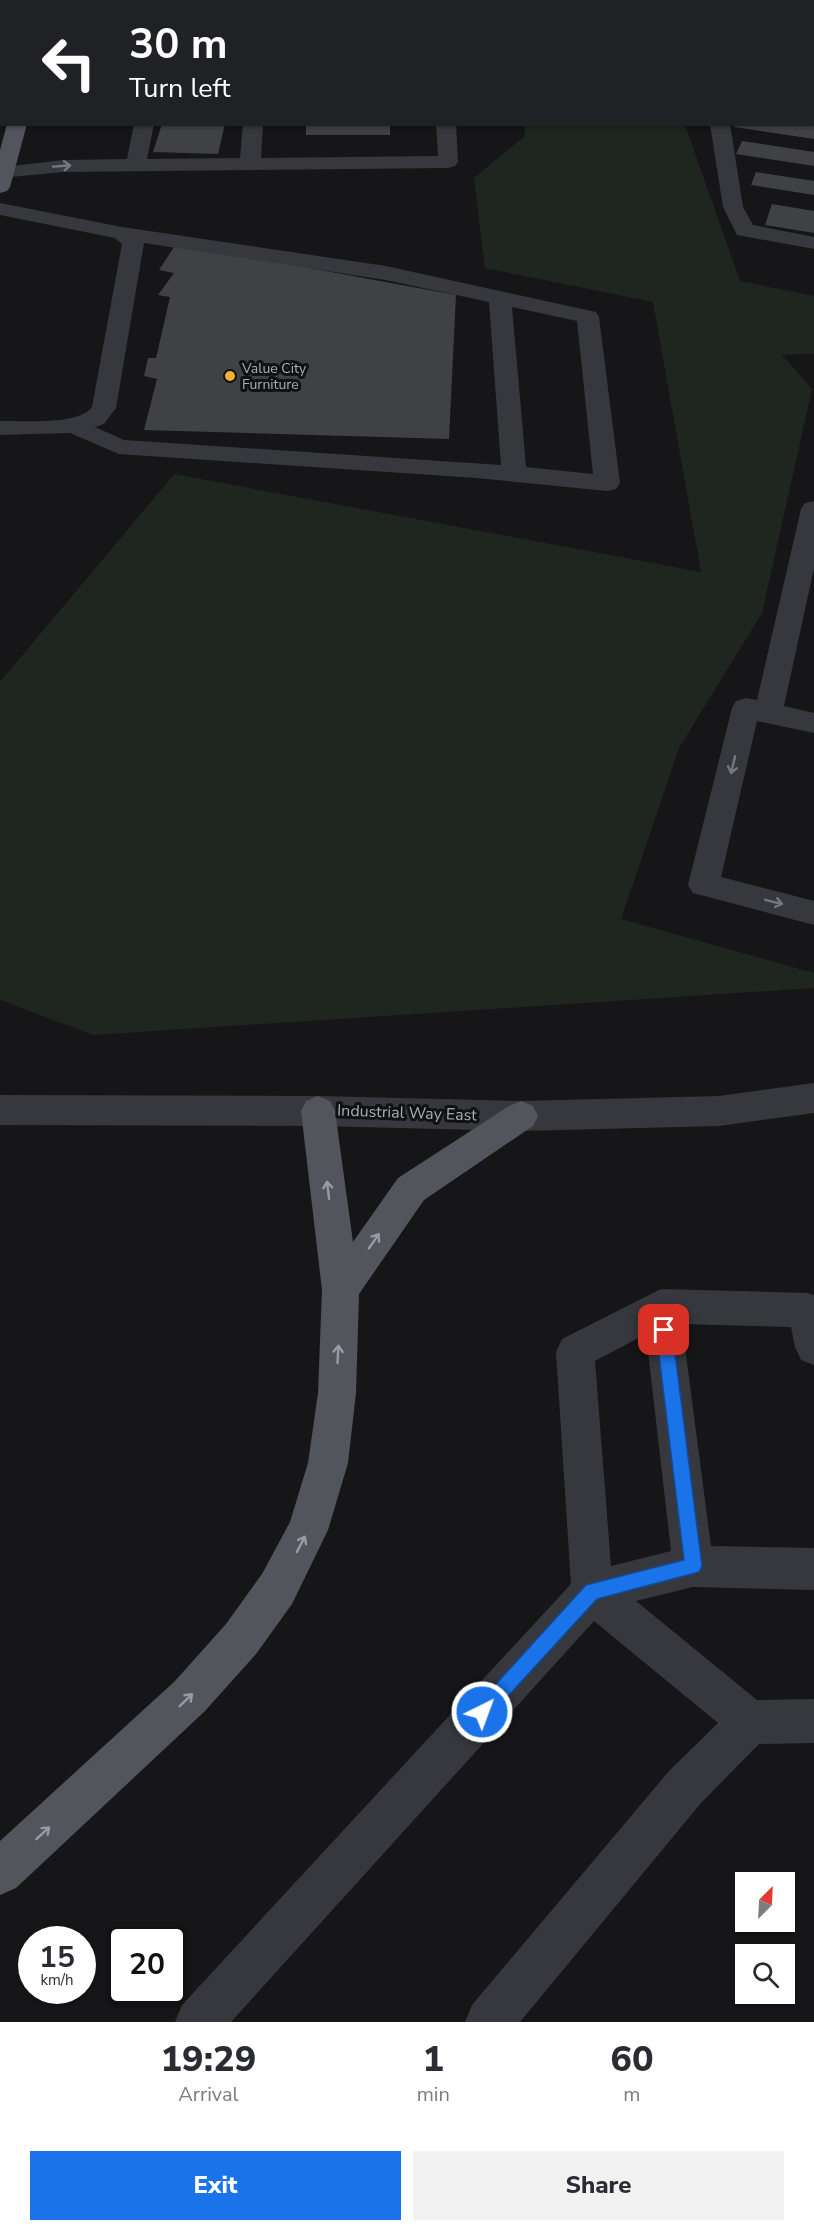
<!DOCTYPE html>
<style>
body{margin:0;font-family:"Nunito Sans",sans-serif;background:#f2f2f3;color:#2b2b33;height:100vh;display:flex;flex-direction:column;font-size:22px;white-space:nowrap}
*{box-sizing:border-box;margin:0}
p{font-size:20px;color:#7c7c81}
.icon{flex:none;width:33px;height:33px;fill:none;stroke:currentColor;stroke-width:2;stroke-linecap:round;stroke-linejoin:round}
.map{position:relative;height:2022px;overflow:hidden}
.side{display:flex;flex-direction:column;background:#fff;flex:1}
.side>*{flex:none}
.guide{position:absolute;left:0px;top:0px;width:814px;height:126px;box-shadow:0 2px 4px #0004;background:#202124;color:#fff;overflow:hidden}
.needle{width:39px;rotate:24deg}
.controls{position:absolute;left:735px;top:1872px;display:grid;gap:12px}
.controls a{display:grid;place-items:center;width:60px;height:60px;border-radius:0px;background:#fff;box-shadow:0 2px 4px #0004;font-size:30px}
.speed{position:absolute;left:18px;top:1926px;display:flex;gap:12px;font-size:30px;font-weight:700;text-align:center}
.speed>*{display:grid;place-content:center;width:78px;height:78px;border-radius:50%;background:#fff;box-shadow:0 2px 4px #0004;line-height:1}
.speed small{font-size:15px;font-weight:400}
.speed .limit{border:3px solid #111;border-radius:9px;background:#fff;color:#111}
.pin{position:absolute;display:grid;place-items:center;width:51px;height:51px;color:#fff;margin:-26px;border-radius:12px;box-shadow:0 3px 9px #0006}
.me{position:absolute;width:66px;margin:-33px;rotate:42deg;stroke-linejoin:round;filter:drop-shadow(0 0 4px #0008)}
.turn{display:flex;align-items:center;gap:21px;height:126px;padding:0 30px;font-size:27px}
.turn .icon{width:78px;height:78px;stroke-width:2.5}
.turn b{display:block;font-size:42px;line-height:51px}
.eta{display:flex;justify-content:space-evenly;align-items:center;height:102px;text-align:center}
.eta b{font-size:36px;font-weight:800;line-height:42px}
.action{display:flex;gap:12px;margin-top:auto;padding:12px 30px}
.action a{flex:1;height:69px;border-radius:0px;background:#1a73e8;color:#fff;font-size:24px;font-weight:800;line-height:69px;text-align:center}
.action a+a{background:#f2f2f3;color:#2b2b33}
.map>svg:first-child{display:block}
</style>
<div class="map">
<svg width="814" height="2022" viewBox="0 0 814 2022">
<rect width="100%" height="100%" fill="#161618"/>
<path fill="#1e261f" d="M524,125H685L740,281L814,296V354L782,355L812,389L762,613L679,748L621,919L814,973V988L93,1035L0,1000V682L174,474L701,572L653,302L485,268L474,178L525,136Z"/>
<path fill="#404145" d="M162,124H225L218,154L153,152Z
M306,124H390V135H306Z
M735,124L814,126V139L734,127Z
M742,141L814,152V166L736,154Z
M756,172L814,181V195L751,185Z
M772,204L814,211V233L765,225Z
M174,247L201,248L456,295L449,439L144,430L157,379L144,376L148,358H156L170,297L158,295L174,273L159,270Z"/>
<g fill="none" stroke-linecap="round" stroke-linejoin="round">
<path fill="#37383d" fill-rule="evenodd" d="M280,0H308L309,2H281Z
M583,0H612L613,2H584Z
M800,0H814V6L813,2Z
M813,24H814V34H813Z
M134,124H154L147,159L240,158L243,124H263L261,158L438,156L436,124H456L458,162L455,166L448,168L63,172L0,178V168L4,167L63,160L127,159Z
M710,124H730L743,207L753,225L814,237V249L737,235L723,207Z
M0,203L122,227L386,266L596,312L599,317L620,483L616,489L607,491L476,478L119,454L70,433L0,435V421C24,420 77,426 92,407L122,244L115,238L0,215ZM144,243L386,280L489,302L501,465L124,440L95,427L104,424L116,408ZM512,307L577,321L593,474L526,467Z
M814,501V568L784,706L814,713V733L757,721L721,877L814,901V925L693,893L688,885L732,708L736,701L746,698L757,700L801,509L805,503Z
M814,1083V1113L719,1126L521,1131L318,1126L0,1125V1095L318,1096L521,1101L719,1096Z
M661,1289L807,1293L814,1295V1365L801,1360L795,1347L791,1327L682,1324L711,1546L814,1548V1590L693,1587L636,1601L757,1700L814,1699V1743L759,1744L701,1803L520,2022H465L472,2005L669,1771L718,1723L594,1621L231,2022H175L182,2005L571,1584L556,1352L562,1339ZM646,1334L671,1551L611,1566L595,1361Z"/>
<path fill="#53555c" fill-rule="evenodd" d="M14,0H32L13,2Z
M44,0H62L43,2Z
M2,62V78L0,79V63Z
M7,124H27L10,187L7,191L0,193V150Z
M318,1096L330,1101L335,1111L353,1242L398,1178L509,1106L521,1101L533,1106L538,1116L533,1126L424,1200L359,1294L356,1393L348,1463L328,1530L292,1604L256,1654L205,1711L16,1888L0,1895V1841L175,1681L226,1624L262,1574L290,1522L308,1463L318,1393L322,1290L301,1111L306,1101Z"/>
</g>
<defs><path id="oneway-shaft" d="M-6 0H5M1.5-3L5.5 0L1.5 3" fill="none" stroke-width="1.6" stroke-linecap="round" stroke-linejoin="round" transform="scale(1.5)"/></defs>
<g stroke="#757881">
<use href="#oneway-shaft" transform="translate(62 166) rotate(-4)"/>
<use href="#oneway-shaft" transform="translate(733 765) rotate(103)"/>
<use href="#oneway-shaft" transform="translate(774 902) rotate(14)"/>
</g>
<g stroke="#979ba6">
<use href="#oneway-shaft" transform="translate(328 1190) rotate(-97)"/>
<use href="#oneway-shaft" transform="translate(374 1241) rotate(-55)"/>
<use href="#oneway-shaft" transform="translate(338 1354) rotate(-87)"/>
<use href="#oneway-shaft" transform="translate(301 1544) rotate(-62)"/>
<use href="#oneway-shaft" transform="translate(186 1700) rotate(-44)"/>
<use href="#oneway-shaft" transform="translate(43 1833) rotate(-43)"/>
</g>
<path fill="#1a73e8" stroke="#114b97" stroke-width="1.5" d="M664,1323L670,1325L672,1330L702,1566L699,1572L597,1599L488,1718L482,1721L476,1718L473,1712L476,1706L586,1585L684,1560L656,1330L659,1325Z"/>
<circle fill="#f2b134" stroke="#111113" stroke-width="2" cx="230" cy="376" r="6"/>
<g text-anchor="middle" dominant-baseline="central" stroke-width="6" stroke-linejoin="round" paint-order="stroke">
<g font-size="14" fill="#a8adb8" stroke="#111113" text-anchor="start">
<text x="242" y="368">Value City<tspan x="242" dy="16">Furniture</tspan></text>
</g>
<g font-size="16" fill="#a8adb8" stroke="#111113">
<text transform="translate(407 1113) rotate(2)">Industrial Way East</text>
</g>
</g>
</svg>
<div class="controls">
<a><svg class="needle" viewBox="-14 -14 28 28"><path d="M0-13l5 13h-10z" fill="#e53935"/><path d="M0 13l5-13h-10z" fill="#7c7c81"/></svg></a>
<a><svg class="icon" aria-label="search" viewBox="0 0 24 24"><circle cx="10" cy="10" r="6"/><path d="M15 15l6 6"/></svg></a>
</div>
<div class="speed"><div>15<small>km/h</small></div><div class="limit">20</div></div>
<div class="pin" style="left:664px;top:1330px;background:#d93025"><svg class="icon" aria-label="arrive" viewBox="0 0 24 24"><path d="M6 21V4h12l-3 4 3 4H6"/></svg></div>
<svg class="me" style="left:482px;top:1712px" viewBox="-20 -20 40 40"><circle r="17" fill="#1a73e8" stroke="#fff" stroke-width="3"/><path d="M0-11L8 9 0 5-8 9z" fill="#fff"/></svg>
<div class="guide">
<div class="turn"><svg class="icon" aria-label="left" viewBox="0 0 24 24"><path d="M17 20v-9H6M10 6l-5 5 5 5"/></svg><div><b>30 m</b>Turn left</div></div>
</div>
</div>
<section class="side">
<div class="eta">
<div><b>19:29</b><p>Arrival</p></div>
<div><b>1</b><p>min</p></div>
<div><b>60</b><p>m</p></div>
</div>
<div class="action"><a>Exit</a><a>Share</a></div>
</section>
